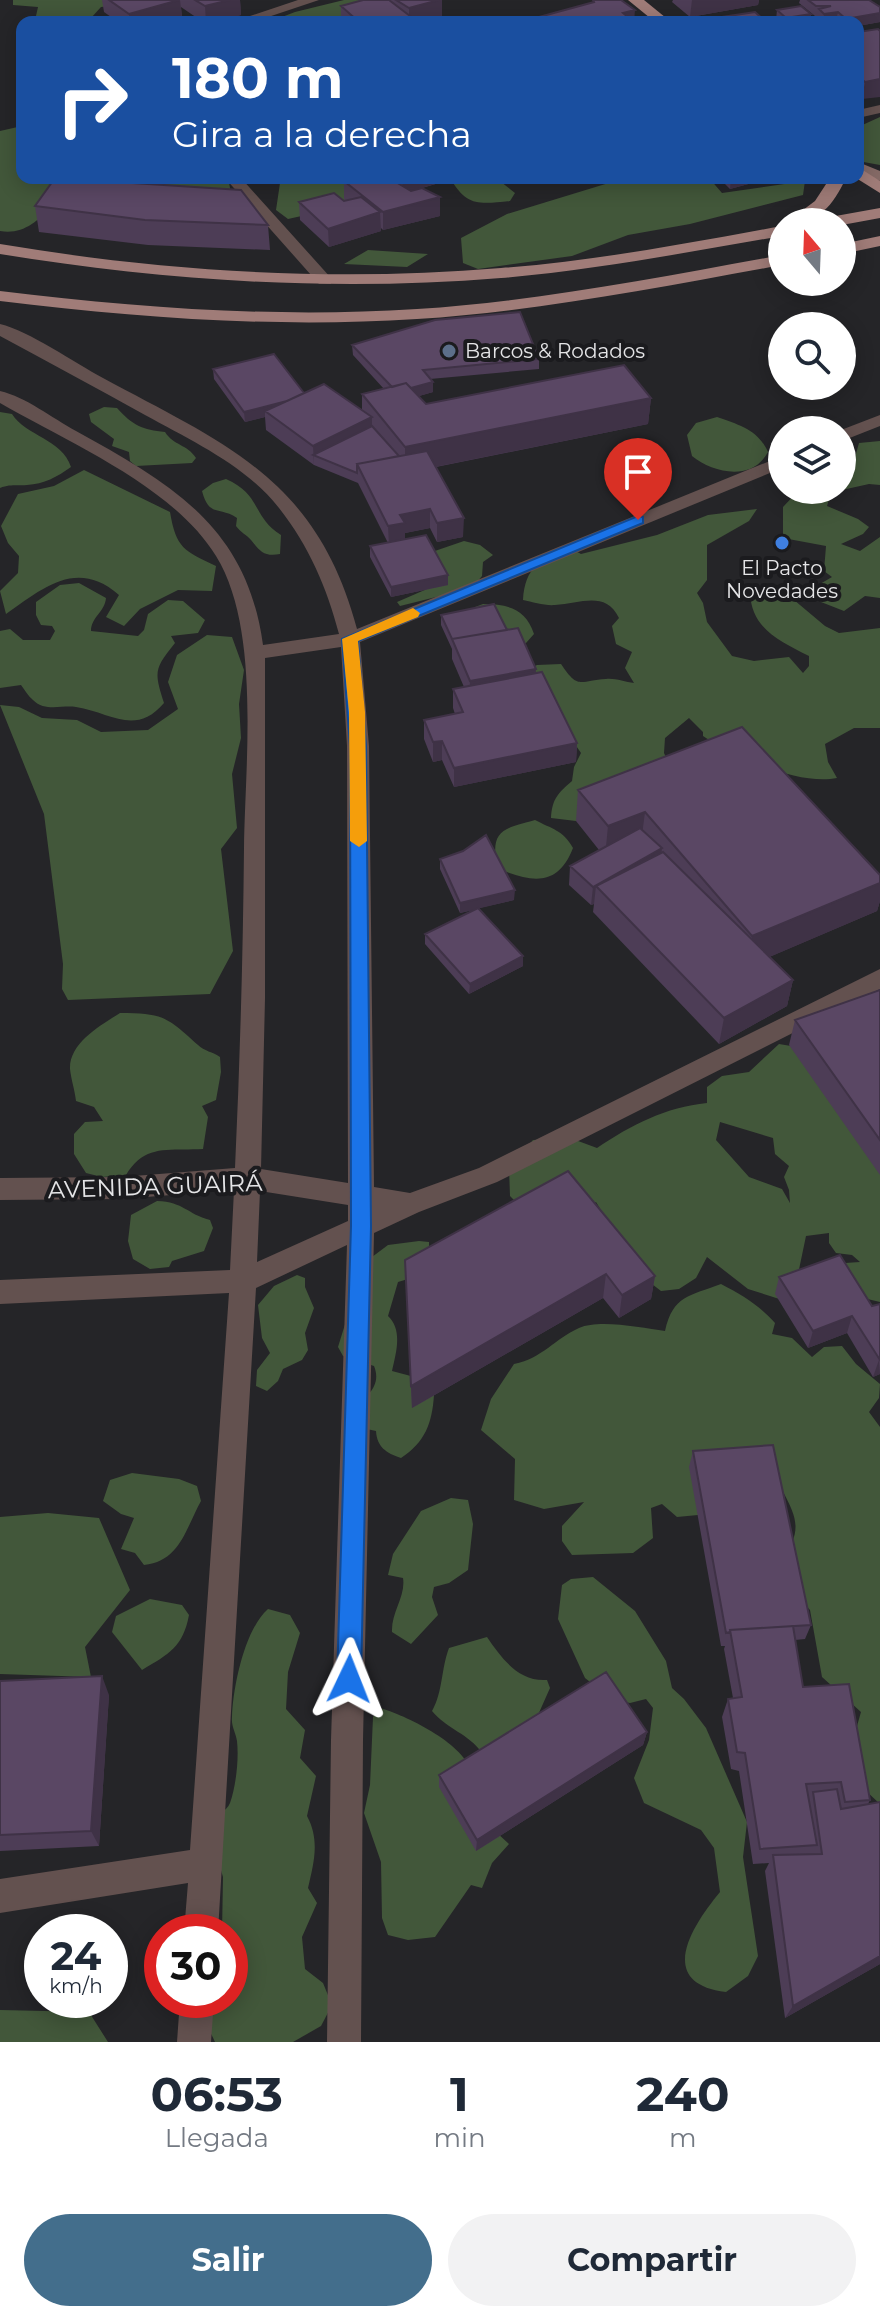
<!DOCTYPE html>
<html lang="es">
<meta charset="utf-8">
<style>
body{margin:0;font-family:Montserrat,sans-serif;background:#f2f2f3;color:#1f2937;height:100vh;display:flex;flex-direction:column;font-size:30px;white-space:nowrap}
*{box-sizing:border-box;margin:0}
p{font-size:26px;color:#747a83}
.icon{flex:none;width:44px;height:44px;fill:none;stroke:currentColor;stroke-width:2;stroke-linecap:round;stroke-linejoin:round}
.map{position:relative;height:2042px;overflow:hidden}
.details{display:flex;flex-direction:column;background:#fff;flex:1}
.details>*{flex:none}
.banner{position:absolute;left:16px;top:16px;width:848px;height:168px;border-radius:16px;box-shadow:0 4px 20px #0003;background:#1a4fa0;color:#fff;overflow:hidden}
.needle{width:52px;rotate:341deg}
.tools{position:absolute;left:768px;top:208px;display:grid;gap:16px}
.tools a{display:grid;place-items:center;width:88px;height:88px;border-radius:50%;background:#fff;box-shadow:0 4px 20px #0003;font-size:40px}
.speed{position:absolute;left:24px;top:1914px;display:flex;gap:16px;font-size:40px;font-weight:700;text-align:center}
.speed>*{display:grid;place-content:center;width:104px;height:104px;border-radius:50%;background:#fff;box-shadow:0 4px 20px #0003;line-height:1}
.speed small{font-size:20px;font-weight:400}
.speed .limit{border:12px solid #d22;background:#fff;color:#111}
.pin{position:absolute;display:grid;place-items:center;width:68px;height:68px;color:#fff;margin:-82px -34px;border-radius:50% 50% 50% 0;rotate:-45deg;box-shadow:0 0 8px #0007}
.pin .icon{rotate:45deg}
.me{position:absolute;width:88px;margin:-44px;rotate:2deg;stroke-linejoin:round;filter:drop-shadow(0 0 6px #0008)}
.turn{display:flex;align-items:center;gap:28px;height:168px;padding:0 24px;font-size:36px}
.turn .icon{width:104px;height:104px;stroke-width:2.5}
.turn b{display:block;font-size:56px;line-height:68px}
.eta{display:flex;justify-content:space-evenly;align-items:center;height:136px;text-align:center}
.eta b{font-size:48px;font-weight:700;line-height:56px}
.button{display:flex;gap:16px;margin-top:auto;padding:16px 24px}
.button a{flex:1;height:92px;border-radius:48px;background:#436e8c;color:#fff;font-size:32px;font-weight:700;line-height:92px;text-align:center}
.button a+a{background:#f2f2f3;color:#1f2937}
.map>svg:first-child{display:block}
</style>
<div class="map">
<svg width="880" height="2042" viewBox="0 0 880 2042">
<rect width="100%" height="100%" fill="#252528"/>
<path fill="#42573a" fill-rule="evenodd" d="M13,0H122L119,5L101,7L91,18L100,22H41L36,16L38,7L13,5Z
M344,0H364L361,14L334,22H269L295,12Z
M880,117V165L858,161V127Z
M22,126V178H228L232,198L51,207C37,222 22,235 0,231V131Z
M327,178H378L333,209L288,219L276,210L280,183Z
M450,178H496L515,193L510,201C479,204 467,207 450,178Z
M625,178H709L722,193L805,181L803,195L690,224L628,235L572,256L478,269L463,263L461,238L507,214Z
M368,250L428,254L407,267L344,264Z
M104,407L117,408C132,425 143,430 165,432C174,446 187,444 196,458L192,463L136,466L130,461L129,452L112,446L114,439L91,422L89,414Z
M0,412L12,414C26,436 62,439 71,467C57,477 44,484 27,485C16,486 10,484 0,488Z
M717,417C740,425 758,430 768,452C752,482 713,473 692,456L687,435L696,423Z
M880,441V485L869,484L842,490V467L852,468L859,443Z
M84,470L170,512C176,548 184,551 216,566L212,591L178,590L140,609L124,626L106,617L119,595C77,558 43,588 6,614L0,591L18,573L19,556L8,543L1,526L18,494L54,486Z
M226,479C262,495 252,517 281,535L280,554C264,557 260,551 251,540C247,535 240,532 236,526L237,518C220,506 209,518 202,491L213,483Z
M799,490H840L830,496L827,506L858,519L869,527L863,534L841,544L860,551L880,537V598L865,596L844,611L821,602L808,591L832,577L824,571L826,546L783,538V507Z
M757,509L749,521L707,545V580L697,593L703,603L707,622L732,656L754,661L789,657L803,673L809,666V656C780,641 751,629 750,592L775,584L825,626L839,633L880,628V728H854L825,744L828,762L837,778C800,786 734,757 703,736V732L689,718L665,738L664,753L673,773L576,821L551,818C552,799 558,793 572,781L574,767L581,753L525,671L537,665L561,664C579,691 580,680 606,679C615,678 625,682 634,683L625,668L632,652L616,644L612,626L619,618C605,590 580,604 555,605C545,606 533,602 523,600C525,567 540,559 570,548L581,554L657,535L708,515Z
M464,541L480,545L493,555L483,562L482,576L472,588L400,606L397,602L427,589L429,553Z
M79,583L106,598C105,612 91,617 91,631L138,636L144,630L148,614L168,600L183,601L205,620L198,633L171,636L175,643C154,669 154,672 164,703C135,737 110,712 76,707C61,705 45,712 33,700C28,696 25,690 21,685L0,688V631L10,629L23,640H50L55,631L52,626L41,625L36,615V602L60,585Z
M483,604C508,604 526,609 534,634L526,643L520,644L473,616L475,607Z
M207,635L232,637L244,670L239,704L241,738L232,774L237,828L221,849L233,951L210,994L68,1000L62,989L63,964L44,814L0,705L19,707L42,718L77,720L101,732L148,730L178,709L168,682L177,655Z
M535,820C552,829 563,830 573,848C558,887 532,883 497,868C490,829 503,829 535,820Z
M120,1013C163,1013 167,1017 198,1045C204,1051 213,1052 220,1057L221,1072L216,1100L202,1106L208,1117L203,1149C169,1151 145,1143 126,1175L102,1177L86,1173L74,1154V1134L85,1122L103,1121L94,1107L76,1101C75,1091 71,1079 70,1069C69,1043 101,1025 120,1013Z
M779,1044L815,1050L880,1153V1302L859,1297L830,1264L860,1262L852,1255L836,1253L829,1243V1233L806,1236L792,1303L748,1289L707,1257L696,1278L679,1289L661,1291L639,1274L596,1202L587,1208L523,1209L510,1196L509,1168L533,1140L570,1138L597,1148C631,1125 666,1107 707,1103V1087L722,1076L749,1072ZM720,1122L773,1138L775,1154L789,1166L784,1177L789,1190L790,1203L782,1189L749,1177L716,1140Z
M157,1201C184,1202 187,1214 210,1220L213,1228L204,1251L172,1261L169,1267L150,1269L133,1259L128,1241L131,1215Z
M419,1241L429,1242V1256L418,1276L398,1282L388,1316C403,1330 396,1353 392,1371L422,1379L434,1395C432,1424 425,1442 401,1458C386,1453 377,1447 376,1431L362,1428L353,1410C367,1396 382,1386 374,1366L343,1356L338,1347L364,1263L388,1245Z
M297,1275L305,1278V1287L314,1308L305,1333L308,1350L302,1360L283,1369L278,1381L267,1391L256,1386L257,1370L270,1353L262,1338L258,1305L274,1286Z
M721,1284C742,1295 759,1305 775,1323L772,1334L792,1338L812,1357L824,1347L842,1346L856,1364L880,1384L879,1398L869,1412L880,1427V1804L836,1763L855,1733L861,1712L822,1677L810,1610L796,1595L782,1562C801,1531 799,1521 782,1490L701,1491L698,1515L677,1517L662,1504L651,1508L653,1538L633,1553L572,1555L562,1541V1526L584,1502L544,1509L514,1500L515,1459L481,1430L491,1399L514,1364C543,1358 554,1339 579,1328C600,1319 642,1328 665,1331C673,1295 690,1296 721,1284Z
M132,1473L179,1479L197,1486L201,1501C185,1530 180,1561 144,1565L135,1553L121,1549L134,1518L121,1514L103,1501L110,1480Z
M451,1498L468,1500L473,1524L468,1570L449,1583L434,1587L432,1597L438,1615L411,1644L392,1632C391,1612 406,1596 403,1578L388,1575L393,1554L421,1511Z
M48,1513L99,1518L130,1590L85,1647L91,1677L0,1674V1517Z
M593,1577L635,1611L666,1661L672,1688L684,1699L706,1728L747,1822L743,1857L758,1956L748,1976L726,1992C655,1983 692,1926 720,1892L714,1848L701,1830L644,1803L634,1778L649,1740L653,1708L646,1699L630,1703L613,1700L585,1678L558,1619L562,1585L571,1579Z
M150,1599L182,1605L189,1615C183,1647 169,1654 142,1670L112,1632L116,1616Z
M268,1609L290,1615L300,1633L288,1672L286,1709L305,1730L300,1758L316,1776L307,1816C320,1840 314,1862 308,1888L317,1903L302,1937L305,1969L323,1983L332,2005L321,2026L293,2042H215L206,2023L216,2000H230V1932H222L223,1877L207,1823C214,1818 227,1811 230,1803C236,1786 239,1759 237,1741C236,1733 231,1726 232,1717C233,1686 245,1629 268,1609Z
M487,1637C502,1659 519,1682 547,1680L550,1688L538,1715L482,1753C469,1734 447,1729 432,1711C443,1692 441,1669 449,1648Z
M380,1708C405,1715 463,1743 470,1770C473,1781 470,1796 470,1808L509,1844L492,1863L482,1888L471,1885L435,1937L408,1940L388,1935L382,1918L381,1862L364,1813L370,1785L373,1717Z
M0,2010L89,2012L108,2042H0Z"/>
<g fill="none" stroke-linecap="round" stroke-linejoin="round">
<path fill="#63514f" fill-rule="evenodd" d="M298,0H319L253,22H232Z
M880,105V113L858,118V110Z
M225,178H241L331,278V284H319Z
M0,324C29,331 75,363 103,378C227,445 317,479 357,629L782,456V468L360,642L369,746L374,1187L410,1193L479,1168L880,969V989L497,1182L419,1212L374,1233L363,1740L361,2042H327L331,1740L347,1245L256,1288L218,1932H184L188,1883L0,1913V1879L190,1850L229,1293L0,1304V1280L230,1270L234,1190L121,1199L0,1200V1178L121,1177L235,1168C240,1061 243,954 244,848C245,763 261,629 216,556C173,486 69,443 0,403V391C26,397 52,418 76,431C172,484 247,527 263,645L339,634C327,588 309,546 279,508C245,465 192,441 145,415C97,388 48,362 0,336ZM341,647L347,746L348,1183L261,1169L265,998V658ZM260,1191L348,1205V1221L257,1262Z
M880,415V426L842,441L841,430Z
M180,2000H214L211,2042H177Z"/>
<path fill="#856a66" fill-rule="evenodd" d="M858,162L880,171V181L858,172Z"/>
<path fill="#a07c78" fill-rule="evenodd" d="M628,0H644L671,22H655Z
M858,167L880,181V193L856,178Z
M830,178H846C832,207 820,222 787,222L815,201Z
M880,208V218L842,225V222H822L830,217Z
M782,226V236C688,252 596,270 501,278C333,292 166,281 0,254V244C166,272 333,282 501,268C596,261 688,243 782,226Z
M880,236V246L842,254V244Z
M782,255V265C661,287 540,311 417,319C277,328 138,318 0,301V291C138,308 277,318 417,309C540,301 661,277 782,255Z"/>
</g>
<path fill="#4d3d56" d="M102,0H240L241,15L213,22H203L181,7L182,17L165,22H118L104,12Z
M363,0H442V16L422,22H341V6Z
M673,0H759L758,5L690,17L672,2Z
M800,0H869L880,7V22L858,26V22H821L817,18L818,16H815L799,3Z
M777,10L811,14L810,22H779L776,20Z
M878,29L862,99L858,96V32Z
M352,178H439V183L419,189L440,216L383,230L381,228V231L329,247L300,220L299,202L347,201L344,199V181Z
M719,178H770L730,189Z
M35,206L268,225L270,250L148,245L39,232Z
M352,345L539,359V369L430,379L433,382V392L419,396L426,404L651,398L648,424L436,467L463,537L437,542L430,528L405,533V539L448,585L391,597L370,557V546L388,543L358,483L314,465L266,430L265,417L245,422L214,379L213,369L304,393L362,410V394L384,389L353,355Z
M441,615L507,630L536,673L577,743L576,762L454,787L442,760L433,762L424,739V720L455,714L453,708V689L464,687L452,659V649L441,625Z
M578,790L880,875V901L877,911L769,957L793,980L787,1006L719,1044L593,912L594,904L591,905L569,885L570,866L599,850L576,821Z
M440,859L514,900L479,908L523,966L469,994L425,944V934L473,910L460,913L440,869Z
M880,990V1175L789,1045L795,1020Z
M405,1260L655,1276L651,1299L619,1318L603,1298L412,1408Z
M779,1277L872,1306L880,1304V1374L873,1377L847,1333L808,1348L775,1294Z
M693,1451L811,1625L805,1639L795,1640L803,1687L870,1800L868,1804L880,1802V1964L785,2018L765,1871L769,1863L753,1864L739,1771L731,1769L722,1717L728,1699L733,1698L724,1649L725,1646H721L689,1467Z
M0,1681L109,1695L99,1846L0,1851Z
M647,1732L643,1745L476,1851L439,1787V1775Z"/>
<path fill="#3f3246" d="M180,0L182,17L165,22H130L129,14Z
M230,0H240L241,15L213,22H206L205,6Z
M439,0H442V16L422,22H389L409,16V8Z
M692,0H759L758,5L690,17Z
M635,10L634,22L623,13Z
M838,12L836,21L823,22L824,14Z
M880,13V22L858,26V22H846V19Z
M811,14L810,22H785L786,18Z
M880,79V97L862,99L865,82Z
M402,178H439V183L403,193Z
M731,178H770L730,189Z
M440,197V216L383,230V212Z
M380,212L381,231L329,247L328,229Z
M433,382V392L398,402L397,392Z
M306,396L265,411V417L245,422L244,412Z
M651,398L648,424L405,473V447Z
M372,417V436L313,455L314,465L313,446Z
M430,509V528L405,533V542L389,545L388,526L400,515Z
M464,518L463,537L437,542V523Z
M448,575V585L391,597V587Z
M536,669L535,688L469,700L470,681Z
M442,741V760L433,762V742Z
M577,743L576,762L454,787V768Z
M645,812L641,843L605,857L608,826Z
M662,848L660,867L596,886L594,904L591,905L593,887Z
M880,883V901L877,911L746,967L752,936Z
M515,890L514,900L460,913V903Z
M523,956V966L469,994L470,984Z
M793,980L787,1006L719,1044L724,1018Z
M606,1274L603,1298L412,1408L411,1386Z
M655,1276L651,1299L619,1318L622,1295Z
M852,1316L847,1333L808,1348L813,1331Z
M879,1360L880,1374L873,1377Z
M102,1676L109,1695L99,1846L91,1831Z
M647,1732L643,1745L476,1851L477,1840Z
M880,1956V1964L785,2018L793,2006Z"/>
<path fill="#5a4764" stroke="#3f3246" stroke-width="2" d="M109,0H179L129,14Z
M195,0H230L205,6Z
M363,0H389L410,16L389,22H382L374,18L359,22L341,6Z
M396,0H439L409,8Z
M593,0H621L635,10L623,13L634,22H530L528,20L594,2Z
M808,0H869L880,7V13L846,19L838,12L824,14L819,9L831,6H816Z
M801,6L811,14L786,18L777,10Z
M755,12L766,22H727L722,17Z
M878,29L880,31V79L865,82L858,76V32Z
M55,178L241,190L268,225L145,220L35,206Z
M352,178H389L411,191L422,188L440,197L383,212L344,181Z
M334,193L344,201L361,197L380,212L328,229L299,202Z
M520,312L539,359L423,370L433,382L411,388L406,383L392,387L352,345L435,320Z
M274,354L304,393L287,401L244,412L213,369Z
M624,365L651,398L405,447L362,394L406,383L426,404Z
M324,384L372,417L313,446L265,411Z
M372,426L399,456L357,464V473L313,455Z
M427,451L464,518L437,523L430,509L400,515L405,523L388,526L357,464Z
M426,535L448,575L391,587L370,546Z
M494,604L507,630L452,639L441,615Z
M518,628L536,669L470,681L452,639Z
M542,672L577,743L454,768L442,741L433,742L424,720L463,712L453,689Z
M742,727L880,875V883L752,936L645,812L608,826L578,790Z
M640,828L662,848L593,887L570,866Z
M486,835L515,890L460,903L440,859L463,851Z
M663,852L793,980L724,1018L596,886Z
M478,908L523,956L470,984L425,934Z
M880,990V1140L795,1020Z
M568,1171L655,1276L622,1295L606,1274L411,1386L405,1260Z
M840,1255L872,1306L880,1304V1360L852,1316L813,1331L779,1277Z
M773,1445L811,1625L730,1630V1632L726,1633L693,1451Z
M793,1626L803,1687L849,1684L870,1800L845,1802L841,1782L806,1784L817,1845L760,1849L745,1753L737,1752L728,1699L742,1697L730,1630Z
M606,1672L647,1732L477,1840L439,1775Z
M102,1676L91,1831L0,1835V1681Z
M837,1789L841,1809L880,1802V1956L793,2006L773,1855L822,1854L813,1792Z"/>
<path fill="#1a73e8" stroke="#114b97" stroke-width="2" d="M638,516L643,517V523L358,641L366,746L371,1226L361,1679L357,1688L349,1691L341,1688L337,1679L351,1226L350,746L342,639Z"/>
<path fill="#f59e0b" d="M413,608L420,613L418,617L358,641L365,712L367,841L359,847L350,841L349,712L342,639Z"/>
<circle fill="#5c6f8a" stroke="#1b1b1e" stroke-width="3" cx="449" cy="351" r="8"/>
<circle fill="#3f7fe0" stroke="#1b1b1e" stroke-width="3" cx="782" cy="543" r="8"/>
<g text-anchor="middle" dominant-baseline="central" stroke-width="8" stroke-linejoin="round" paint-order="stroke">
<g font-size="20" fill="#e5e5e7" stroke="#1b1b1e" text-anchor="start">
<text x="465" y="351">Barcos &amp; Rodados</text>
<text x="782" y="568" text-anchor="middle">El Pacto<tspan x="782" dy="23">Novedades</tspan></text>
</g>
<g font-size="24" fill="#e5e5e7" stroke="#1b1b1e">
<text transform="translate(155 1186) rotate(-2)">AVENIDA GUAIRÁ</text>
</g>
</g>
</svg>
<div class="tools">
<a><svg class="needle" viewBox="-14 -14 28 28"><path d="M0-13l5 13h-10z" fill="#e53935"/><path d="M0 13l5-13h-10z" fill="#747a83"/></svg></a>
<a><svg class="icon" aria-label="search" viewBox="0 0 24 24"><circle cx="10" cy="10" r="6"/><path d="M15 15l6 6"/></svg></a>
<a><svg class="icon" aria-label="layers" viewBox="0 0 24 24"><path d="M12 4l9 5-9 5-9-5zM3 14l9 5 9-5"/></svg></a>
</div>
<div class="speed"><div>24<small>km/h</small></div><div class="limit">30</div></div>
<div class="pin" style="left:638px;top:520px;background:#d93025"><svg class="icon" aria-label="arrive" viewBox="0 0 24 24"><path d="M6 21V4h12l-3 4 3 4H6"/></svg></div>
<svg class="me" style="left:349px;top:1679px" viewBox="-20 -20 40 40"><path d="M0-17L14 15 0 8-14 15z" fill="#1a73e8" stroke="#fff" stroke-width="4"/></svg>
<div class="banner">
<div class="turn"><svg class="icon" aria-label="right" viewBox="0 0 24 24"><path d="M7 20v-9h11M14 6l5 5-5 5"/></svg><div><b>180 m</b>Gira a la derecha</div></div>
</div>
</div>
<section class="details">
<div class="eta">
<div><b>06:53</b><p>Llegada</p></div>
<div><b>1</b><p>min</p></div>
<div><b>240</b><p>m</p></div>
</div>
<div class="button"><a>Salir</a><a>Compartir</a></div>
</section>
